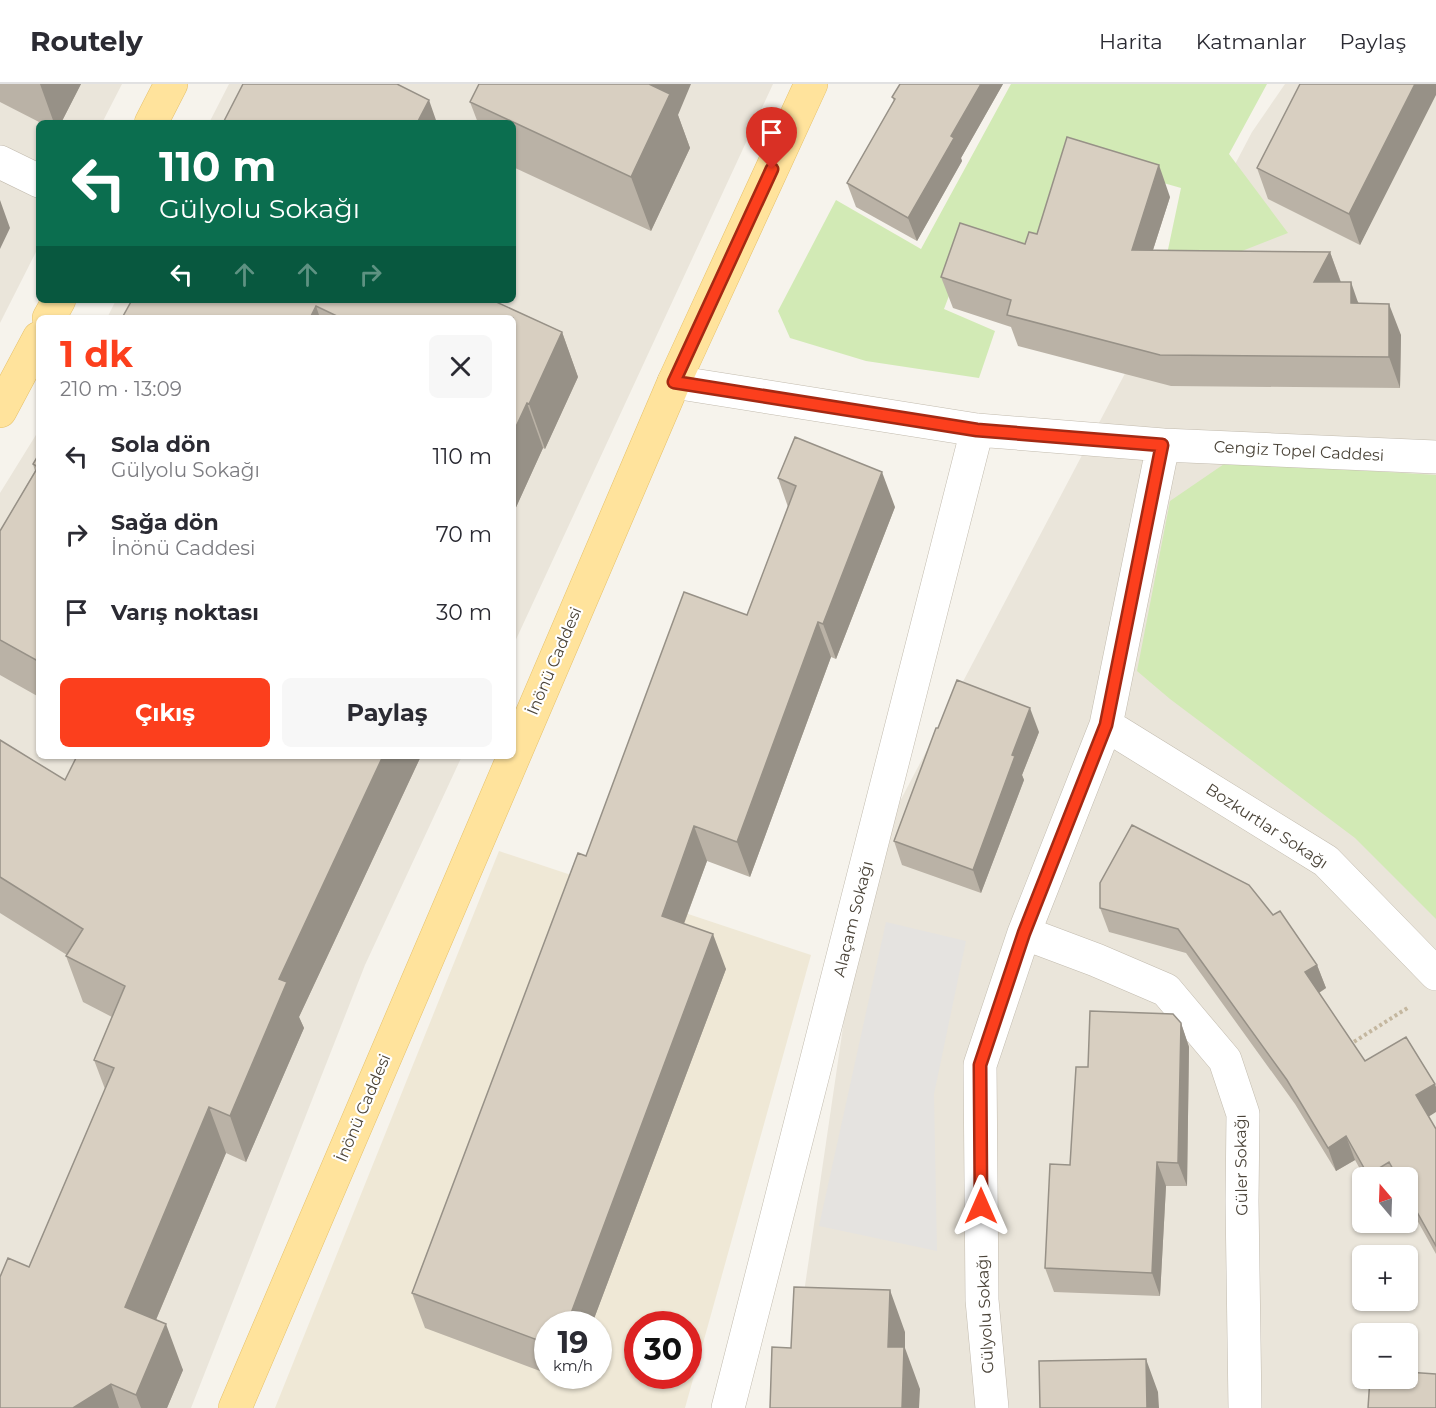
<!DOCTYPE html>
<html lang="tr">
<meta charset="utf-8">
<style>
body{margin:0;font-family:Montserrat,sans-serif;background:#f7f7f7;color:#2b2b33;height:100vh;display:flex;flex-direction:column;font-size:22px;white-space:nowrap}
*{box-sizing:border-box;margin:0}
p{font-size:20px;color:#7c7c81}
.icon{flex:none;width:33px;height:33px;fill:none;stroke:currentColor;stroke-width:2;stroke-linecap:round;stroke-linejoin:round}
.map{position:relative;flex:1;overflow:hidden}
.side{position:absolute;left:36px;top:231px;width:480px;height:444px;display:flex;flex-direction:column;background:#fff;border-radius:9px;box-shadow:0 2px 4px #0004}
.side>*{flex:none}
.hud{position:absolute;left:36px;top:36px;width:480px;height:183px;border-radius:9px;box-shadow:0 2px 4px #0004;background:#0b6e4f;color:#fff;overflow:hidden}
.needle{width:39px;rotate:341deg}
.fabs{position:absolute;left:1352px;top:1083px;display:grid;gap:12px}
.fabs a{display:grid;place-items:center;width:66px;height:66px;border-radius:9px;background:#fff;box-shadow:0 2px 4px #0004;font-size:30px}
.speed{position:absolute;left:534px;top:1227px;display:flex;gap:12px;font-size:30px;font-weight:700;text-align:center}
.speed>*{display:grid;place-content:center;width:78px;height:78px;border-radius:50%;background:#fff;box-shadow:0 2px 4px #0004;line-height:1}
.speed small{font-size:15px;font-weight:400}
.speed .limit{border:9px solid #d22;background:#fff;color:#111}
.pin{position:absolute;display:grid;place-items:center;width:51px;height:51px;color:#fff;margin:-62px -26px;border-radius:50% 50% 50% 0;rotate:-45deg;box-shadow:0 0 6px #0007}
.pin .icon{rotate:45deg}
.me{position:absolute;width:66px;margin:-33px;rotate:0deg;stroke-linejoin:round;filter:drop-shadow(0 0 4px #0008)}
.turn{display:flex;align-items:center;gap:21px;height:126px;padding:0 24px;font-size:27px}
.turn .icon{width:78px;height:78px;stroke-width:2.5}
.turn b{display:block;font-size:42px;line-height:51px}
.lanes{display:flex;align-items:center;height:57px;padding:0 24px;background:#0003;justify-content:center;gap:30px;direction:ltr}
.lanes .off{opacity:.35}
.round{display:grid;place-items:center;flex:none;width:63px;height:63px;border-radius:9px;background:#f7f7f7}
.summary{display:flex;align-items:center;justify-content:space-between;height:102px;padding:0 24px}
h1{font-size:36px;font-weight:700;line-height:45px;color:#fc3f1d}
.button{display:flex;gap:12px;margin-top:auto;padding:12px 24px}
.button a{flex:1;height:69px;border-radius:9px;background:#fc3f1d;color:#fff;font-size:24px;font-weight:700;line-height:69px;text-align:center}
.button a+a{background:#f7f7f7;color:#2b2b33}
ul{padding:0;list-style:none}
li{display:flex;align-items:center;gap:18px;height:78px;padding:0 24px}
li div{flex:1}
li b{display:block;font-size:22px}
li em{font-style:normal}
header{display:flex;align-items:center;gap:36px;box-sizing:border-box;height:84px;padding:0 30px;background:#fff;border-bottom:2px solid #e1e1e2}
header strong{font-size:28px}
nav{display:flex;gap:33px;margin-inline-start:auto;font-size:21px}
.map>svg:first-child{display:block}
</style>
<header>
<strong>Routely</strong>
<nav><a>Harita</a><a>Katmanlar</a><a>Paylaş</a></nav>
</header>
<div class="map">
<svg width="1436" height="1324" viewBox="0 0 1436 1324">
<rect width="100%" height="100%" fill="#f6f3ec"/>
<path fill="#eae5da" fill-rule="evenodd" d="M0,0H122L102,39H39V162L0,239Z
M229,0H773L513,562V234H107L116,216H513V39H209Z
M1285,0H1436V1324H787L867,780L1252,48ZM1362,1094H1407V1138H1362ZM1362,1172H1407V1216H1362ZM1362,1250H1407V1294H1362Z
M39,346V672H462L365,881L191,1324H0V409Z"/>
<path fill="#efe8d6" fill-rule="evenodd" d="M499,767L811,871L685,1324H275ZM548,1240H598V1292H548ZM638,1240H688V1292H638Z"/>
<path fill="#d2eab5" d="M1011,0H1267L1229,70L1288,149L1201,183L1166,175L1181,104L1076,74L1044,166L972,151L944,225L995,247L979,294L866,277L790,254L778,227L836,116L921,165Z
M1227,378L1436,391V835L1355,754L1170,615L1137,587L1170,417Z"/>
<path fill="#e5e3e0" d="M886,838L966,857L934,1010L937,1167L819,1142Z"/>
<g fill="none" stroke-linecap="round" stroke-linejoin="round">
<g stroke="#c2bbae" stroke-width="34">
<path id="minor" d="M0,78L39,97
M674,298L977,346L1163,361L1106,641L1024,849L980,981L982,1216L992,1324
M1163,361L1436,373
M1106,641L1326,777L1436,890
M1024,849L1096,876L1166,906L1225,976L1243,1030L1242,1117L1245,1324
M728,1324L977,346"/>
</g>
<g stroke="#e6c16a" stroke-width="34">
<path id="primary" d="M151,39L171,0
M49,234L59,216
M0,327L39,254
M235,1324L674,298L811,0"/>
</g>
<path stroke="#c4b79f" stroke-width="4" stroke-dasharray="3 3" stroke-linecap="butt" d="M1349,961L1409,923"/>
<use href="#minor" stroke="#fff" stroke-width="33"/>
<use href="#primary" stroke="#ffe39c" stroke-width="33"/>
</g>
<path fill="#bab2a6" d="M0,0H81L61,39H41L0,18Z
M900,0H1003L961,74L962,77L917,157L856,123L847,99L894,17L892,13Z
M1436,0L1360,161L1268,115L1257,84Z
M470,18L678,31L690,64L651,147L513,83V39H478Z
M1170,113L1153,166L1330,168L1341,198L1359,219L1401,251L1400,304L1171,302L1018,262L1011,243L953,224L941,193L1025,160Z
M132,216H492L562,248L578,293L545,365L543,364L513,430V234H122Z
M39,370V613L0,591V447L35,387L33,380Z
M778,394L895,423L836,575L831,573L750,793L707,777L684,840L726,885L592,1240H548V1290L425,1244L412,1209L747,531L788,423Z
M1039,648L1022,691L1024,696L981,809L902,781L894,757Z
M0,656L65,696L77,672H421L299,933L304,944L246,1078L226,1069L156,1236L183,1286L167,1324H0L29,1183L105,1005L94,976L112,933L83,918L66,872L67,871L0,829Z
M1100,824L1273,831L1317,881L1326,904L1319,909L1365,977L1429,1033L1436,1045V1170L1407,1118V1094H1365L1355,1076L1336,1087L1295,1020L1186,869L1109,848Z
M1181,939L1189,963L1187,1102H1166L1160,1212L1054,1208L1045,1184L1070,1081L1088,983Z
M551,1292H573L571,1299Z"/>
<path fill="#979187" d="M40,0H81L61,39H54Z
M648,0H691L678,31L690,64L651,147L631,93Z
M981,0H1003L961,74L962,77L917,157L908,134L951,52Z
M1415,0H1436V11L1360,161L1349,130Z
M429,16L437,39H417Z
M1159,81L1170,113L1143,197L1132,166Z
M0,116L10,144L0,165Z
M1330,168L1341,199L1314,198Z
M1351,198L1362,230L1351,219Z
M1389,220L1401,251L1400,304L1389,273Z
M316,222L320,234H310Z
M562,248L578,293L545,365L529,320Z
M527,319L543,364L513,430V349Z
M882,388L895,423L836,575L823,540Z
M818,538L831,573L750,793L737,758Z
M39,571V585L36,576Z
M1030,624L1039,648L1022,691L1024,696L981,809L973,786L1012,671Z
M383,672H421L299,933L304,944L246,1078L230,1032L279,895Z
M694,742L707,777L674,866L662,832Z
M713,850L726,885L592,1240H567Z
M1317,881L1326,904L1314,912L1305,888Z
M1181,939L1189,963L1187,1102L1178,1079Z
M1435,1000L1436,1003V1028L1425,1035L1416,1011Z
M209,1023L226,1069L142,1269L125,1223Z
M1346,1052L1355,1076L1336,1087L1328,1064Z
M1157,1078L1166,1102L1160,1212L1152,1189Z
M890,1206L905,1248V1264L920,1305L919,1324H902L888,1263Z
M166,1240L183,1286L167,1324H141L136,1311Z
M1146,1275L1158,1308L1159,1324H1147Z
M568,1292H573L571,1299Z
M111,1300L119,1324H73Z"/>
<path fill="#d8cfc1" stroke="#979187" stroke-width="1.5" d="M243,0H397L429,16L417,39H223Z
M479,0H649L670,10L631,93L470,18Z
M900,0H981L951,52L954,54L908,134L847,99L895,15L892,13Z
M1300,0H1415L1349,130L1257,84Z
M1067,53L1159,81L1132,166L1330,168L1314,198H1351V219L1389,220V273L1160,271L1007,231L1011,216L941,193L960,139L1025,160L1029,148L1037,150Z
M132,216H492L562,248L529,320L527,319L513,349V234H341L316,222L310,234H122Z
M795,353L882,388L823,540L818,538L737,758L694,742L662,832L713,850L567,1240H548V1260L412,1209L578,769L586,772L684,508L747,531L796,402L778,394Z
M39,370V571L36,576L0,556V447L38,383L33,380Z
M957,596L1030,624L1012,671L1015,672L973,786L894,757L936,644H938Z
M0,656L65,696L77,672H383L279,895L287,898L230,1032L209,1023L125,1223L166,1240L136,1311L111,1300L73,1324H0V1193L8,1174L29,1183L114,984L94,976L125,902L66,872L83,845L0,793Z
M1132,741L1249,801L1273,831L1280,827L1317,881L1305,888L1365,977L1406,953L1435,1000L1416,1011L1436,1045V1162L1407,1110V1094H1398L1389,1078L1368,1091L1346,1052L1328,1064L1287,996L1178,845L1100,824V799Z
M1090,927L1173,930L1181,939L1178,1079L1157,1078L1152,1189L1045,1184L1050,1080L1070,1081L1076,983H1088Z
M794,1203L890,1206L888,1263H904L902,1324H770L772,1263L791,1264Z
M1146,1275L1147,1324H1040L1039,1277Z
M1407,1288L1436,1290V1324H1368L1370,1294H1407Z"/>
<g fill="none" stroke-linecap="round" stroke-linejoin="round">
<g stroke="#a42913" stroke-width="15">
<path id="route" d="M772,85L674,298L977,346L1162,361L1106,641L1024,849L980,981L981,1122"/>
</g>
<use href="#route" stroke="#fc3f1d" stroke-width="10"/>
</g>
<g text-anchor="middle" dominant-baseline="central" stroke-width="4.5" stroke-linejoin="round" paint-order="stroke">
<g font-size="16" fill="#4b4439" stroke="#fff">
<text transform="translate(1299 367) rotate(3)">Cengiz Topel Caddesi</text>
<text transform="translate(554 577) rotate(-67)">İnönü Caddesi</text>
<text transform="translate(1267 742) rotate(33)">Bozkurtlar Sokağı</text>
<text transform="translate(853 835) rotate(-76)">Alaçam Sokağı</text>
<text transform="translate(363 1024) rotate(-67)">İnönü Caddesi</text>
<text transform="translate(1241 1081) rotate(-91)">Güler Sokağı</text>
<text transform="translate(985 1230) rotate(-93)">Gülyolu Sokağı</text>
</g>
</g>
</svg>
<div class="fabs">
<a><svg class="needle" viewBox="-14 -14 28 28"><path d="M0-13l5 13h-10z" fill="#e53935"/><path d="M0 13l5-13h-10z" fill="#7c7c81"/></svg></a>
<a>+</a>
<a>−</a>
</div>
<div class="speed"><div>19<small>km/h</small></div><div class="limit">30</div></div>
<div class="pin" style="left:772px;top:85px;background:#d93025"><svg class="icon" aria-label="arrive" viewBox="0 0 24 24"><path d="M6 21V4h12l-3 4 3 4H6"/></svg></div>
<svg class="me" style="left:981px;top:1122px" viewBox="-20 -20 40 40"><path d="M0-17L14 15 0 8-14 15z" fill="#fc3f1d" stroke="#fff" stroke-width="4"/></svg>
<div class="hud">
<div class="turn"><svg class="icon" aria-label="left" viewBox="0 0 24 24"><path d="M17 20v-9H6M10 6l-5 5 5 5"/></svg><div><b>110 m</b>Gülyolu Sokağı</div></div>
<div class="lanes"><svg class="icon" aria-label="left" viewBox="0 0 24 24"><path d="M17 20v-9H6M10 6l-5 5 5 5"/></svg><svg class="icon off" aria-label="ahead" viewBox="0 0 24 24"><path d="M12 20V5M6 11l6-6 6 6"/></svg><svg class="icon off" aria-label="ahead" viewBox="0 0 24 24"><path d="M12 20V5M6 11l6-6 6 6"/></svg><svg class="icon off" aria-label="right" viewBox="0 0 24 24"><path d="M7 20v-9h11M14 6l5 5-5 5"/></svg></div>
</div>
<section class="side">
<div class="summary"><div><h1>1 dk</h1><p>210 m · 13:09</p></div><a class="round"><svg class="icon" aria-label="close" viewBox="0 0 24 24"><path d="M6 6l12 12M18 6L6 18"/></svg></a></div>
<ul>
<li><svg class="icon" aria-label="left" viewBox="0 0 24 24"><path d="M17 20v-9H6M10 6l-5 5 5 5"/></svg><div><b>Sola dön</b><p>Gülyolu Sokağı</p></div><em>110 m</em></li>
<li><svg class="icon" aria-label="right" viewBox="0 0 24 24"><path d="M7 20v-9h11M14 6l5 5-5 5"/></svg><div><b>Sağa dön</b><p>İnönü Caddesi</p></div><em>70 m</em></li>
<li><svg class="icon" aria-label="arrive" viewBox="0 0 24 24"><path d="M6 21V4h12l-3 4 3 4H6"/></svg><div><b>Varış noktası</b></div><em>30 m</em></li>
</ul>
<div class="button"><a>Çıkış</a><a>Paylaş</a></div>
</section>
</div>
